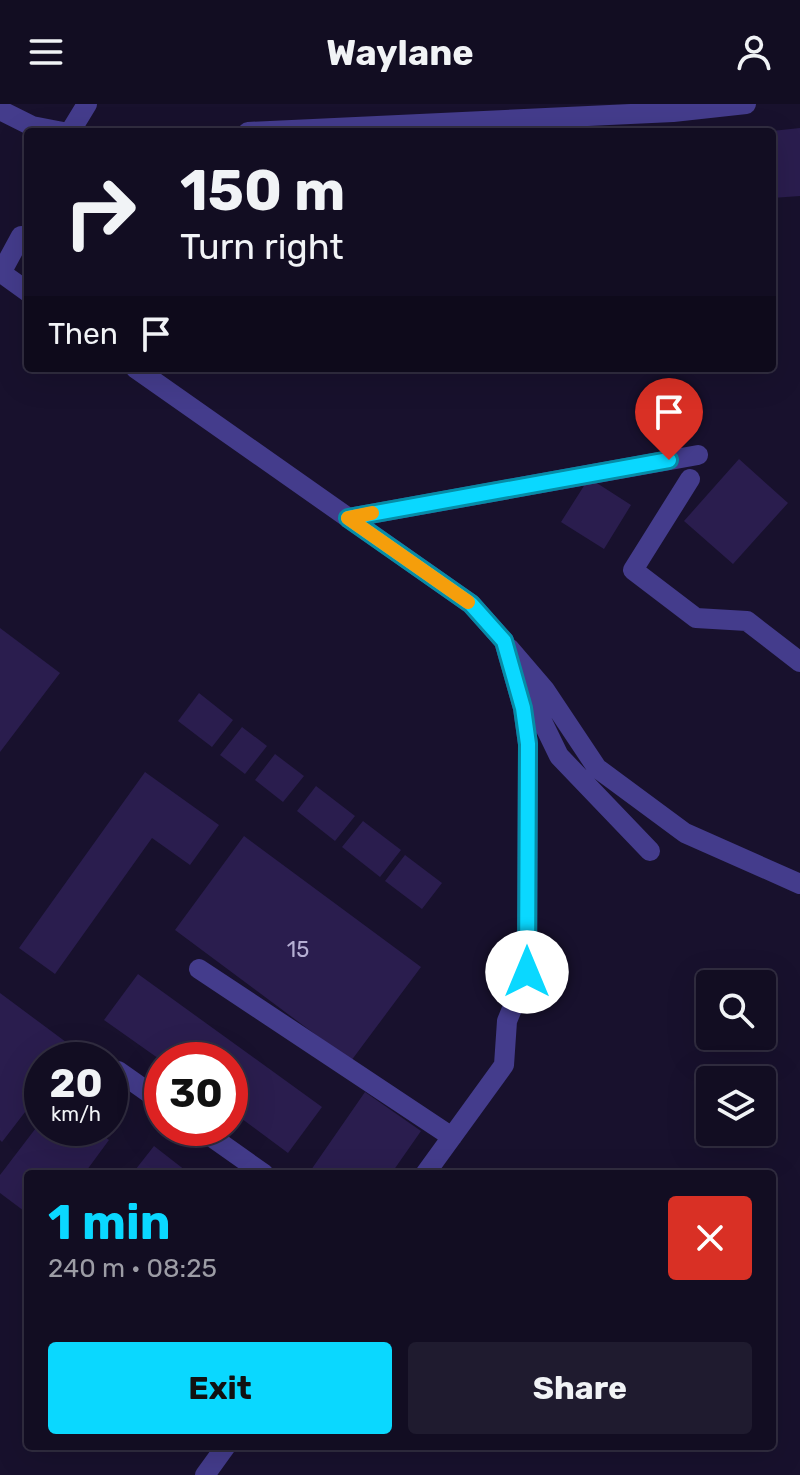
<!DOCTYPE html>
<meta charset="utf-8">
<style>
body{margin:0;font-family:Rubik,sans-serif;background:#1f1b2f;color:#f1f3f6;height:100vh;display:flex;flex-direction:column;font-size:30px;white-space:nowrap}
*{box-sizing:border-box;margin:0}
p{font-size:26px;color:#9c9ca5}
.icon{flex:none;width:44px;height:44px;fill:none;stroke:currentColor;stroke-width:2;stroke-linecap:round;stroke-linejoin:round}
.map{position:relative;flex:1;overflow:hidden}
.drawer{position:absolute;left:24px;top:1066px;width:752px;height:280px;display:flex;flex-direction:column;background:#120d22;border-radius:8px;box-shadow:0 8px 32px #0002,0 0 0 2px #312d40}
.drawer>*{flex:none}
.guide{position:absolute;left:24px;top:24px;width:752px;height:244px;border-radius:8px;box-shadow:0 8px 32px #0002,0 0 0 2px #312d40;background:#120d22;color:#f1f3f6;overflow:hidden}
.fabs{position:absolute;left:696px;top:866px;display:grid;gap:16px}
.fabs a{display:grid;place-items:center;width:80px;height:80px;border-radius:8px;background:#120d22;box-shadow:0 8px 32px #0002,0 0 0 2px #312d40;font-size:40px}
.speed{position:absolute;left:24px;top:938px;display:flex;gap:16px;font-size:40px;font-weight:700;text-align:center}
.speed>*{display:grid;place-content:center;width:104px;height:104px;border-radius:50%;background:#120d22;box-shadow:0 8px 32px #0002,0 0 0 2px #312d40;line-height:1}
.speed small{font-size:20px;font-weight:400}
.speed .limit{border:12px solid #d22;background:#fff;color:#111}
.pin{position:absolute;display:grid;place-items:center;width:68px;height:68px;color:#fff;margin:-82px -34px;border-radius:50% 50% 50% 0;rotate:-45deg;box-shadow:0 0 8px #0007}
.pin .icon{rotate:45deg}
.me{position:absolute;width:88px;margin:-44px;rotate:0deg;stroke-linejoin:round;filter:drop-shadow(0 0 6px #0008)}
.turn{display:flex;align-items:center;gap:28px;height:168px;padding:0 24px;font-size:36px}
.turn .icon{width:104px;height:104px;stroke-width:2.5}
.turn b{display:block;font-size:56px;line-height:68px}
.then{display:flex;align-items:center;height:76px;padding:0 24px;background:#0003;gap:16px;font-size:30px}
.round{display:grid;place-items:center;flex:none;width:84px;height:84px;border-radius:8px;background:#1f1b2f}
.summary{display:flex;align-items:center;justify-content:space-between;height:136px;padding:0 24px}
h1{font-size:48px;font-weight:700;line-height:60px;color:#0ad8ff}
.action{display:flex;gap:16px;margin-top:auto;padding:16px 24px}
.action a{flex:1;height:92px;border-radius:8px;background:#0ad8ff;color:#111;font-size:32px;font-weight:700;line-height:92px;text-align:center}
.action a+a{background:#1f1b2f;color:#f1f3f6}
header{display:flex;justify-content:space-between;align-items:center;height:104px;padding:0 24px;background:#120d22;font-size:36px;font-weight:700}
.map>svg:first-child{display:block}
</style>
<header><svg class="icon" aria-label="menu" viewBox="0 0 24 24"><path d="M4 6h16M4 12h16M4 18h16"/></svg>Waylane<svg class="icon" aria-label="person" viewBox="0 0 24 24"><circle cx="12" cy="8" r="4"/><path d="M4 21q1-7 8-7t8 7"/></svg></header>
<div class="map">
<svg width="800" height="1371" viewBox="0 0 800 1371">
<rect width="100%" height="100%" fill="#18112d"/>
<path fill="#2a1d4e" d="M800,24V92L772,94V27Z
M739,355L788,399L733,460L684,417Z
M589,374L631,401L604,445L561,418Z
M0,524L60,569L0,648Z
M199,589L233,616L212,643L178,617Z
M242,623L267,642L245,670L220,651Z
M275,650L304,672L283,698L255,676Z
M145,668L219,721L190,761L152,734L55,870L19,844Z
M316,682L355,712L335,737L297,707Z
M363,717L401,746L380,773L342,743Z
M244,732L421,863L351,957L175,826Z
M405,751L442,779L422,805L385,777Z
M138,870L322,1003L288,1049L230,1006V956H162V957L104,916Z
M0,889L74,944L65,956H42V986L2,1038L0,1036Z
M365,988L421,1027L391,1070H317L311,1066Z
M42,1016V1024H93L109,1036L84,1070H28V1110L0,1089V1071Z
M154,1042L190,1070H132Z"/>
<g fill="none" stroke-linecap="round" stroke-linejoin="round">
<path stroke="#443c8c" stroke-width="20" d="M0,6L32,22L63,28
M70,28L87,0
M248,28L673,8L746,0
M0,168L28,188
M1,169L21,132
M135,264L471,500L504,537L523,604L528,640L527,868L507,917L504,961L425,1070
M690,375L633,466L696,514L747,517L800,558
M348,414L698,351
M509,544L545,586L597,664L685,729L800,780
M526,584L559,652L650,747
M199,865L452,1033
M118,967L162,998
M199,1024L264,1070
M205,1371L226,1342"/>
</g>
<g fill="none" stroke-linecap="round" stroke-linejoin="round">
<g stroke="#068ca6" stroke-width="20">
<path id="route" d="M527,868L528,640L523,604L504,537L471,500L348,414L669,356"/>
</g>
<use href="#route" stroke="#0ad8ff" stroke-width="14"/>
<path stroke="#f59e0b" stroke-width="14" d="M372,409L348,414L468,498"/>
</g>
<g text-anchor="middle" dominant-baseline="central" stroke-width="8" stroke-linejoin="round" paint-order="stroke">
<g font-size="22" fill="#b5aed3">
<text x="298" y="845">15</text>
</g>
</g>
</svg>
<div class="fabs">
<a><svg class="icon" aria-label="search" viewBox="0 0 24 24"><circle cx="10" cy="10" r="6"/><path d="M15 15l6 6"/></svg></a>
<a><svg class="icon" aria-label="layers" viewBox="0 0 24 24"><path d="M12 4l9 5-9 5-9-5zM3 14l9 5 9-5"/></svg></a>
</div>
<div class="speed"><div>20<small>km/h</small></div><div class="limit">30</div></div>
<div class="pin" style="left:669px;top:356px;background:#d93025"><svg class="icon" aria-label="arrive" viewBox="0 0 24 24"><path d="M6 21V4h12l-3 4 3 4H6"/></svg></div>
<svg class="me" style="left:527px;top:868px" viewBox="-20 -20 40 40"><circle r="19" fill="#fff"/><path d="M0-13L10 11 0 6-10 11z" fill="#0ad8ff"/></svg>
<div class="guide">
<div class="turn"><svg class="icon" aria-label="right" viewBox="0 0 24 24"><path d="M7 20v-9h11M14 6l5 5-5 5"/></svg><div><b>150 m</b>Turn right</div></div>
<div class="then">Then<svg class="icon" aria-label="arrive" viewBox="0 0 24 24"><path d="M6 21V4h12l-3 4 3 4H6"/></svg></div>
</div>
<section class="drawer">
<div class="summary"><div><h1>1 min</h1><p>240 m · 08:25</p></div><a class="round" style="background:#d93025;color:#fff"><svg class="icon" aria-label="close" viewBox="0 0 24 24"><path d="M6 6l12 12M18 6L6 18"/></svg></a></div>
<div class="action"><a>Exit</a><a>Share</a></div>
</section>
</div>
